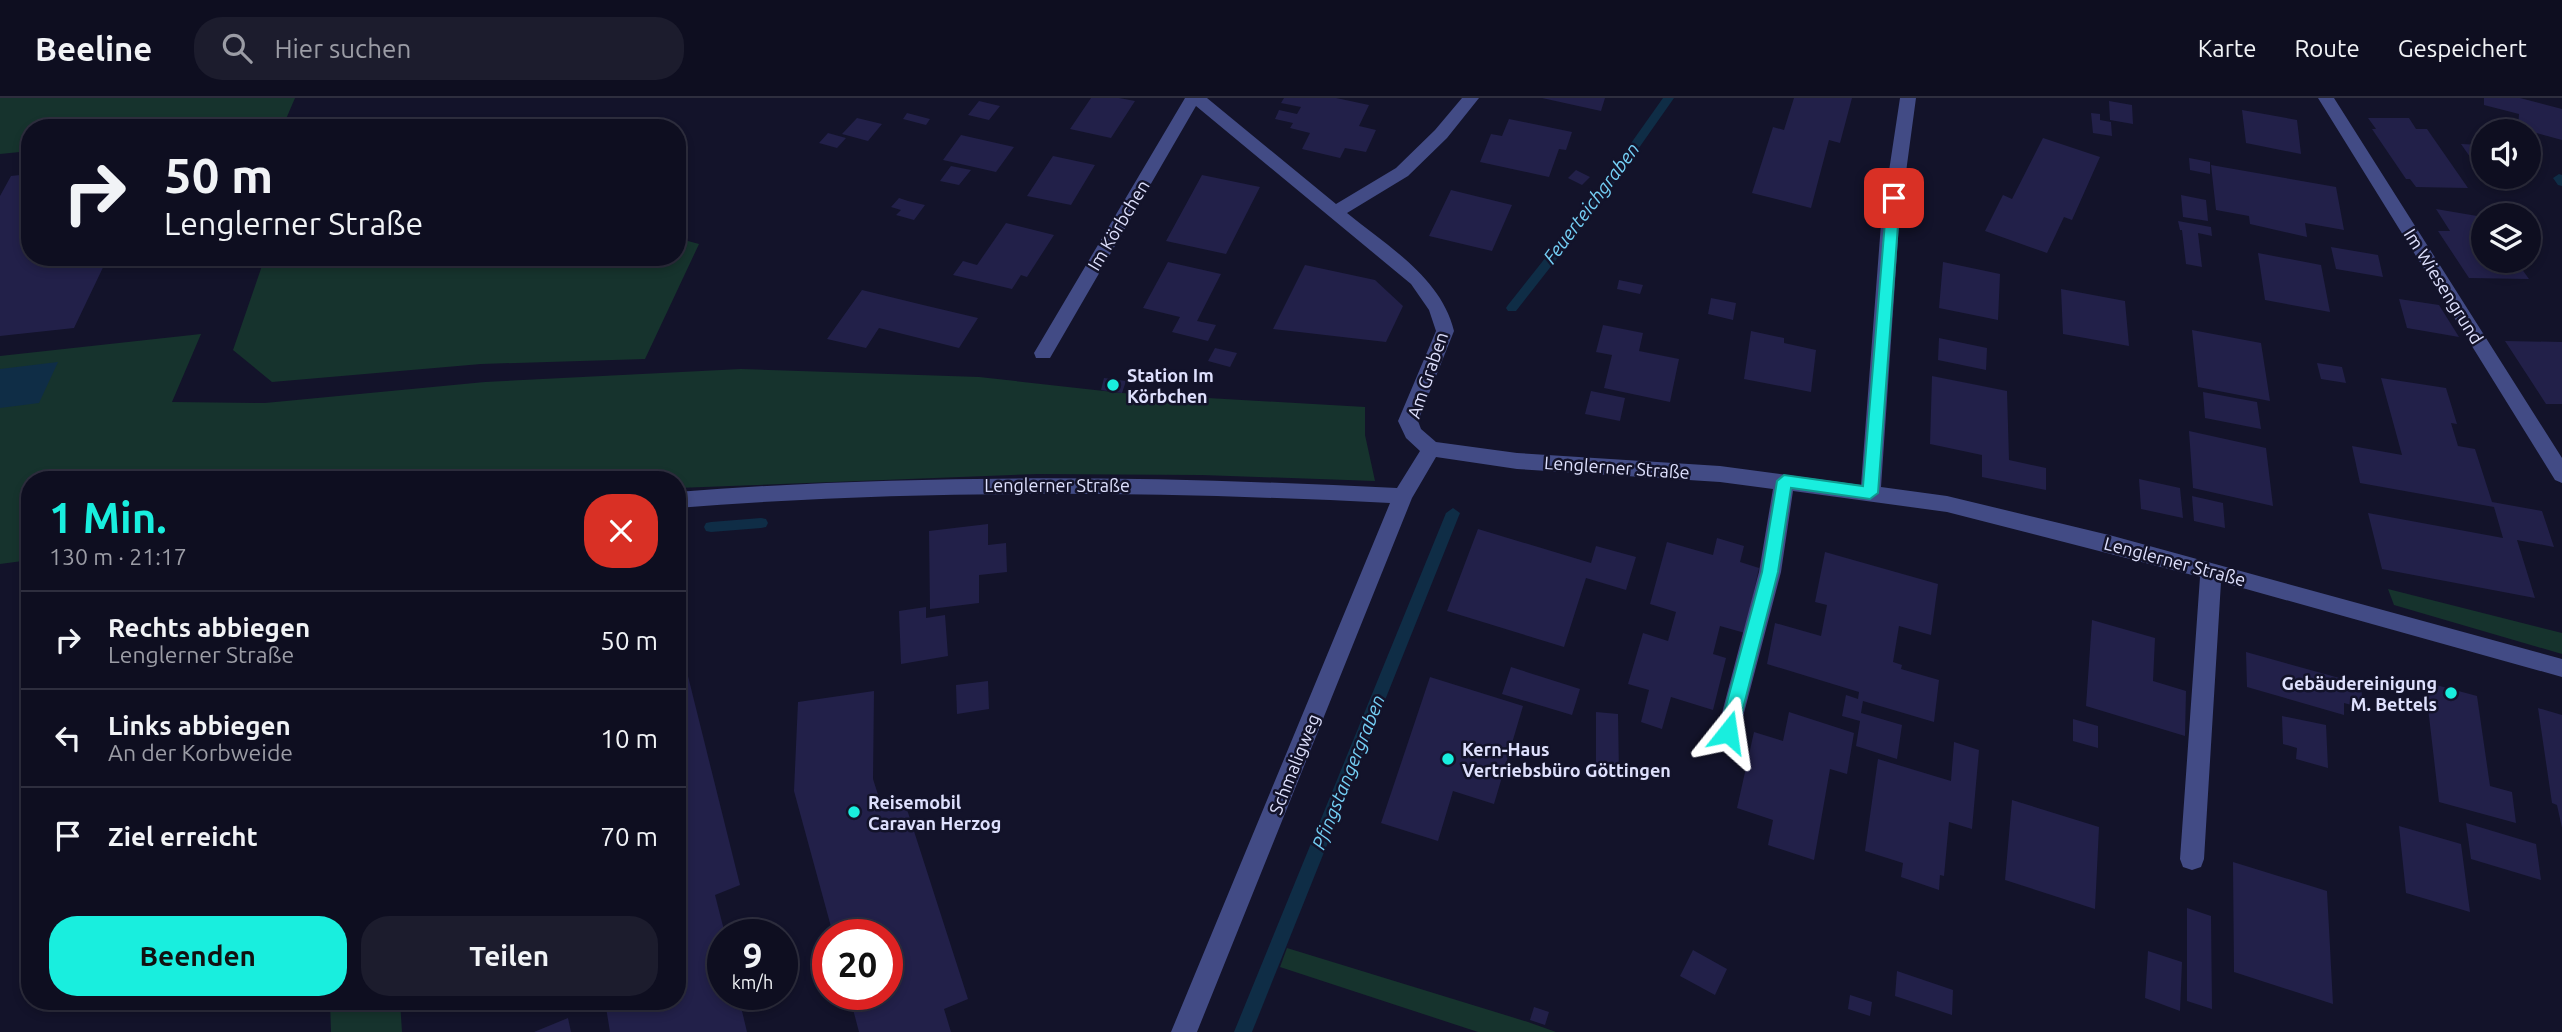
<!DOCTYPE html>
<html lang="de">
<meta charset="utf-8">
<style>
body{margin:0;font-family:Ubuntu,sans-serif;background:#1c1c2d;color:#f1f3f6;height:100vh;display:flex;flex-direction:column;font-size:26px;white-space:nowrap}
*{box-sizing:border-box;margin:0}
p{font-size:23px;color:#9b9ca5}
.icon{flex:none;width:38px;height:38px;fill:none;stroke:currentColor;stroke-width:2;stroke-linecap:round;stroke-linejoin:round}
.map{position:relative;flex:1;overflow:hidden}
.sheet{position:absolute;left:21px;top:373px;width:665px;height:539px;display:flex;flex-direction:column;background:#0e0e20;border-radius:28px;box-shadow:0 4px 10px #0003,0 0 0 2px #2e2e3e}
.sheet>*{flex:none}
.banner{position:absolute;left:21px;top:21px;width:665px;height:147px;border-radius:28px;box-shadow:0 4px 10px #0003,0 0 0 2px #2e2e3e;background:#0e0e20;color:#f1f3f6;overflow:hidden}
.buttons{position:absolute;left:2471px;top:21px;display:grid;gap:14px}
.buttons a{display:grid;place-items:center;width:70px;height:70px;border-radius:50%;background:#0e0e20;box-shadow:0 4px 10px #0003,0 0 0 2px #2e2e3e;font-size:35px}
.speed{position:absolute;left:707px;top:821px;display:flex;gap:14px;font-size:35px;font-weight:700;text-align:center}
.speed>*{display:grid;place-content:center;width:91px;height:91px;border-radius:50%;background:#0e0e20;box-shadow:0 4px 10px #0003,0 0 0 2px #2e2e3e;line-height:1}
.speed small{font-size:18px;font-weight:400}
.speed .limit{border:10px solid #d22;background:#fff;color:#111}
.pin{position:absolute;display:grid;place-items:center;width:60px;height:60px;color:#fff;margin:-30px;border-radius:14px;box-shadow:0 4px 10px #0006}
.me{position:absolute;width:77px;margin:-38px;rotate:15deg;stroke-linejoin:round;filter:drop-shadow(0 0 5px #0008)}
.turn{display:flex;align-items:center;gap:24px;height:147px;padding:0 28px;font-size:32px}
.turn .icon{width:91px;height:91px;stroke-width:2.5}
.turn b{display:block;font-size:49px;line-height:60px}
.round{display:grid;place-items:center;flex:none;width:74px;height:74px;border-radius:28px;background:#1c1c2d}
.summary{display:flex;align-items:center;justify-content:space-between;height:119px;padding:0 28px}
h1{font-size:42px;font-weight:600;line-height:52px;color:#19eede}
.primary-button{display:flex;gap:14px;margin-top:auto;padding:14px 28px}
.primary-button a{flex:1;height:80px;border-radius:28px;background:#19eede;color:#111;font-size:28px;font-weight:600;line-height:80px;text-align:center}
.primary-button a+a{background:#1c1c2d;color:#f1f3f6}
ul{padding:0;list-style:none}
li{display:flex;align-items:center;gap:21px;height:98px;padding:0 28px;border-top:2px solid #2e2e3e}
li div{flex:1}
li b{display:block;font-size:26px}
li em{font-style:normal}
header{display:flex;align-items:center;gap:42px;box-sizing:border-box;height:98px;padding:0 35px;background:#0e0e20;border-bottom:2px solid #2e2e3e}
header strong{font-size:33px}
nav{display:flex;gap:38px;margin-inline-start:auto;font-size:24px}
.search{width:490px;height:63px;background:#1c1c2d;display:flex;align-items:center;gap:18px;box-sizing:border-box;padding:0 24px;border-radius:28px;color:#9b9ca5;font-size:26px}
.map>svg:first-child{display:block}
</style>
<header>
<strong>Beeline</strong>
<div class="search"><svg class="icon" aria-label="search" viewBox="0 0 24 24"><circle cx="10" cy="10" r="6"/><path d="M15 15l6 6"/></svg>Hier suchen</div>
<nav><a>Karte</a><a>Route</a><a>Gespeichert</a></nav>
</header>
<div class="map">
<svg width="2562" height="934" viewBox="0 0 2562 934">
<rect width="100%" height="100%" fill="#13132a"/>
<path fill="#16332d" d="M0,0H295L283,28L30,30V53L0,56Z
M677,140L699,146L645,261L481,266L272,284L233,252L265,159H677Z
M201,236L172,304L265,305L485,284L741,271L979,279L1122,295L1365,309V337L1375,383L1202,377L1038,376L677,390V382H30V462L0,466V258Z
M2388,491L2562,535V556L2394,507Z
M1287,850L1528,924L1556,934H1478L1280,869Z
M330,903H400L402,934H331Z"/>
<path fill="#0f2d46" d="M58,264L39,305L0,310V271Z"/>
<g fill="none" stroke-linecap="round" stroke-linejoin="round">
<path fill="#0f2d46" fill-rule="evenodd" d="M1663,0H1674L1596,111L1516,213H1508L1506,210L1508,207L1588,106Z
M2559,76L2562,77V88L2558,87L2553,80Z
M1453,410L1460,415L1252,934H1234L1446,415Z
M761,420L766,421L768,425L766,429L761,430L711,434L706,433L704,429L706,425L711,424Z"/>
</g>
<path fill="#222049" d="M1091,0H1119L1135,3L1111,40L1070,31Z
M1284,0H1336L1369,7L1359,28L1376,32L1366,54L1345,50L1340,60L1302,51L1310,35L1290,30L1293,25L1275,21L1279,12L1297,16L1301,9L1281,5Z
M1542,0H1605L1601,13Z
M1794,0H1852L1840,45L1829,42L1811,110L1752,95L1773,29L1784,32Z
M2484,0H2520L2562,11V42L2518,30L2519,16L2484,7Z
M979,3L1000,8L989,22L968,17Z
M2109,3L2132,7L2133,26L2110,22Z
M2242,12L2297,22L2301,56L2246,45Z
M907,15L930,21L926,27L903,21Z
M2091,15L2100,16V22L2111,24L2112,38L2093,35Z
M857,20L882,26L868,43L842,36Z
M2368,20H2409L2416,31H2427L2468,90L2416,89L2410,81H2406L2372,31H2376Z
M1509,21L1572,34L1566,52L1559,51L1549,79L1480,64L1491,36L1502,38Z
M828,35L846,40L837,50L819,45Z
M961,37L1014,49L996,74L943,62Z
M2043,40L2100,59L2072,122L2064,119L2047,155L1985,133L2003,97L2012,101Z
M2461,46L2482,47L2483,66H2475Z
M1053,58L1095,67L1071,107L1027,98Z
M2189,60L2210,64V76L2190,72Z
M2211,67L2336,89L2344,132L2305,125L2307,139L2250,126L2249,118L2216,112Z
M951,68L971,72L959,87L940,83Z
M1576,72L1590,79L1582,87L1568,80Z
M30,76V159H108L74,230L0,238V98L11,78Z
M1202,77L1260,89L1226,156L1166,143Z
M1451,92L1512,107L1492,153L1429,138Z
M2181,97L2206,102L2208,123L2183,119Z
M899,100L908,103L925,107L914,122L896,117L901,112L891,109Z
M2436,111L2483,119V163H2516L2529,181L2469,180L2438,133H2450Z
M2178,123L2211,129L2212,138L2198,135L2202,169L2186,166L2182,132H2180Z
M1006,125L1054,137L1027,179L1021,177L1012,191L953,177L963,163L977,167Z
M2331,149L2378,157L2383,179L2336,171Z
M2258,155L2321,167L2330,214L2265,202Z
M1168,164L1221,176L1197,223L1216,227L1208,243L1172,234L1180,219L1143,210Z
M1943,164L2000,176L1998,222L1939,210Z
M1305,167L1375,182L1403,208L1386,244L1273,231Z
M1619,182L1643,187L1640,196L1617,191Z
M2061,191L2125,203L2129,248L2063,236Z
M862,192L919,206L978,220L959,250L879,230L866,250L827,241Z
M1711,200L1736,205L1733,222L1708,216Z
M2399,201L2439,207L2459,239L2407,230Z
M1603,227L1643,235L1639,253L1679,261L1670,304L1604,290L1612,257L1596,254Z
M2192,232L2261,245L2270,303L2198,289Z
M1751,233L1784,240V245L1816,252L1811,294L1744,281Z
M1939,240L1987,250L1986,272L1938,262Z
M2505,243L2562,244V306H2546Z
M1215,250L1237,255L1230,269L1208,263Z
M2317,265L2342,269L2346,285L2321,281Z
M1932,278L2007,293L2009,362L2046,370V392L1982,379V357L1930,346Z
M1104,280L1126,283L1122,295L1101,292Z
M2381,280L2446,290L2457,326L2451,325L2458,348L2475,351L2492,404L2542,413L2554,449L2517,442L2535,500L2382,471L2368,415L2503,440L2494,409L2360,385L2352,348L2402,357Z
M1591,293L1625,300L1620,323L1585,316Z
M2203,294L2257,304L2261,331L2205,320Z
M2189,333L2266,350L2273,408L2193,390Z
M2139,381L2180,390L2183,420L2141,411Z
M2192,398L2223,405L2225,430L2194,423Z
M988,426V447L1006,445L1007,474L979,477V505L930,511L929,433Z
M1478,431L1591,465L1596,448L1636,459L1626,492L1586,480L1564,549L1447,513Z
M1717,440L1744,448L1740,464L1759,470L1745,535L1720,528L1713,556L1726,560L1713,612L1671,599L1662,631L1641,624L1649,592L1628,586L1643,535L1668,543L1676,514L1650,506L1667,444L1713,457Z
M1825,454L1938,486L1931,537L1899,528L1893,564L1902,567L1901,571L1939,582L1934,624L1863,603L1861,615L1902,627L1897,661L1856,648L1860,623L1842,618L1846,597L1858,601L1859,594L1767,566L1775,525L1821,538L1827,507L1815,504Z
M926,509V520L945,517L948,558L901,566L899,513Z
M2092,522L2155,540L2153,583L2186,593L2185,638L2086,608Z
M677,534L740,787L715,797L725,836L723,896H738L747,934H610L605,903H677Z
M2246,554L2361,586L2363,610L2344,605V617L2247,589Z
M1511,569L1580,591L1572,617L1502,596Z
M1430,579L1523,608L1494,706L1453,693L1438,743L1381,725Z
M988,583L989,611L957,616L956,587Z
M2425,584L2477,598L2490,688L2512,694L2516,725L2439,704Z
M874,593L873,681L879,700L903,699L968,901L944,911L951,934H859L849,896H887V836H833L794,693L798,604Z
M2538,610L2562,617V730L2557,707L2552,705Z
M1596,614L1618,616L1619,676L1596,674Z
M1789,614L1854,635L1847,676L1830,671L1814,762L1768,747L1773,722L1737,710L1754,634L1783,643Z
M2282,618L2326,627L2328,670L2296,661L2297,650L2283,646Z
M2073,621L2098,628V650L2073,643Z
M1954,644L1979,652L1972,731L1949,724L1944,778L1940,777L1939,792L1901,779L1903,765L1865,753L1878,661L1951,683Z
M2012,702L2099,729L2095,811L2005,782Z
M2466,725L2536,746L2541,782L2471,761Z
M2399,728L2461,746L2470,814L2406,795Z
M2233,764L2327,793L2333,906L2234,874Z
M2187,810L2211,818L2212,911L2187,903Z
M1693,852L1727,871L1715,897L1680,878Z
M2148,853L2182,864L2180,913L2145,900Z
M1897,873L1953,892L1952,917L1895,898Z
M1850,897L1872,904L1870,918L1848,911Z
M1534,909L1549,914L1545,927L1530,922Z
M568,920L571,934H534Z"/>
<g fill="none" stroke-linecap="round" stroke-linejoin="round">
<path fill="#424b85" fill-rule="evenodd" d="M1185,0H1207L1336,106L1396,70L1435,32L1462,0H1479L1447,40L1408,78L1347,115C1387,148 1441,179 1454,233L1418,323L1421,331L1436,344L1517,355L1720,368L1861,387L1881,126L1900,0H1916L1899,126L1881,389L1947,398L2113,438L2562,561V579L2221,484L2204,761L2201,769L2192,772L2183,769L2180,761L2200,479L1947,414L1793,393L1781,474L1739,634L1736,641L1728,644L1720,641L1717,634L1759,474L1773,391L1720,384L1517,371L1436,359L1412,400L1197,934H1171L1390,405C1152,393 915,391 677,410V394C918,375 1157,378 1397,390L1420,353L1406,340L1398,323L1436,233L1429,212L1411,186L1196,8L1050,260H1036L1034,255Z
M2318,0H2334L2562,360V385L2555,382Z"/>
</g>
<path fill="#19eede" stroke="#109b90" stroke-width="2" d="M1894,96L1900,100L1878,395L1870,401L1791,390L1778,474L1737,634L1734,640L1728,642L1722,640L1719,634L1762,474L1777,383L1784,377L1863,388L1887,100Z"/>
<g fill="#19eede" stroke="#13132a" stroke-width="2.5">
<circle cx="1113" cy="287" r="7"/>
<circle cx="2451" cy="595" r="7"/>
<circle cx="1448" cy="661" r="7"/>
<circle cx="854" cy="714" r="7"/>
</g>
<g text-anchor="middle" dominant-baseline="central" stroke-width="5" stroke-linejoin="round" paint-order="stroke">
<g font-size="18" fill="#dee0fd" stroke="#13132a">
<text transform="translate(1118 127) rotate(-59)">Im Körbchen</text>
<text transform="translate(2444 188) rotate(58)">Im Wiesengrund</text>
<text transform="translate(1427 277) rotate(-71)">Am Graben</text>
<text transform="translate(1617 369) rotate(4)">Lenglerner Straße</text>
<text x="1057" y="387">Lenglerner Straße</text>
<text transform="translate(2175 463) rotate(15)">Lenglerner Straße</text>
<text transform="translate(1294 666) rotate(-68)">Schmaligweg</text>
</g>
<g font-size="18" font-weight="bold" fill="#dee0fd" stroke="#13132a" text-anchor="start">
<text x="1127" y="277">Station Im<tspan x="1127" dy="21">Körbchen</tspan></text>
<text x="2437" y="585" text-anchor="end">Gebäudereinigung<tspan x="2437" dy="21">M. Bettels</tspan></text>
<text x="1462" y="651">Kern-Haus<tspan x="1462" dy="21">Vertriebsbüro Göttingen</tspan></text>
<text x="868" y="704">Reisemobil<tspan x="868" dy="21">Caravan Herzog</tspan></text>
</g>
<g font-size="19" font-style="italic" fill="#74cff5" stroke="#13132a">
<text transform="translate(1591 105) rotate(-53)">Feuerteichgraben</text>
<text transform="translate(1348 674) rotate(-68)">Pfingstangergraben</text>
</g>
</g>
</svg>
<div class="buttons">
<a><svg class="icon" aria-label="sound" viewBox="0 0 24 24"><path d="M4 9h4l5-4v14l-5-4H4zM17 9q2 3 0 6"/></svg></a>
<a><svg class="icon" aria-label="layers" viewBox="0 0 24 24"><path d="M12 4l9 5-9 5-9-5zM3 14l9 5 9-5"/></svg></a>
</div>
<div class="speed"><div>9<small>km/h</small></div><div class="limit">20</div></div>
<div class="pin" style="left:1894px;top:100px;background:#d93025"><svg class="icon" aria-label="arrive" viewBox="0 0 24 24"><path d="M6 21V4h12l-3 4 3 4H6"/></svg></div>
<svg class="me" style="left:1728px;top:634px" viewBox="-20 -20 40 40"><path d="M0-17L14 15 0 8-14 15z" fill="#19eede" stroke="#fff" stroke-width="4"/></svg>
<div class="banner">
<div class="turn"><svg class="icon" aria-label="right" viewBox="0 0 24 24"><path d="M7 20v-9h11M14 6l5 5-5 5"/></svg><div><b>50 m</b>Lenglerner Straße</div></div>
</div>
<section class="sheet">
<div class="summary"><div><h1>1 Min.</h1><p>130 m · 21:17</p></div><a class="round" style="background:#d93025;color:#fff"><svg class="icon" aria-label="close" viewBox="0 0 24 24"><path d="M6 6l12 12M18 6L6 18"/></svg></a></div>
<ul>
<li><svg class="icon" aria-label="right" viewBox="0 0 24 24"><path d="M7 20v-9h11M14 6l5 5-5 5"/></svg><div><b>Rechts abbiegen</b><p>Lenglerner Straße</p></div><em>50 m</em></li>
<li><svg class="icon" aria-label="left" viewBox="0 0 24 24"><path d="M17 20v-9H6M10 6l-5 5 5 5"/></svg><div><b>Links abbiegen</b><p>An der Korbweide</p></div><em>10 m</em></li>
<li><svg class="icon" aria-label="arrive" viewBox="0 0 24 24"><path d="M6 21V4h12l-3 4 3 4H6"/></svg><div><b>Ziel erreicht</b></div><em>70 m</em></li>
</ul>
<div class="primary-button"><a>Beenden</a><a>Teilen</a></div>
</section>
</div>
